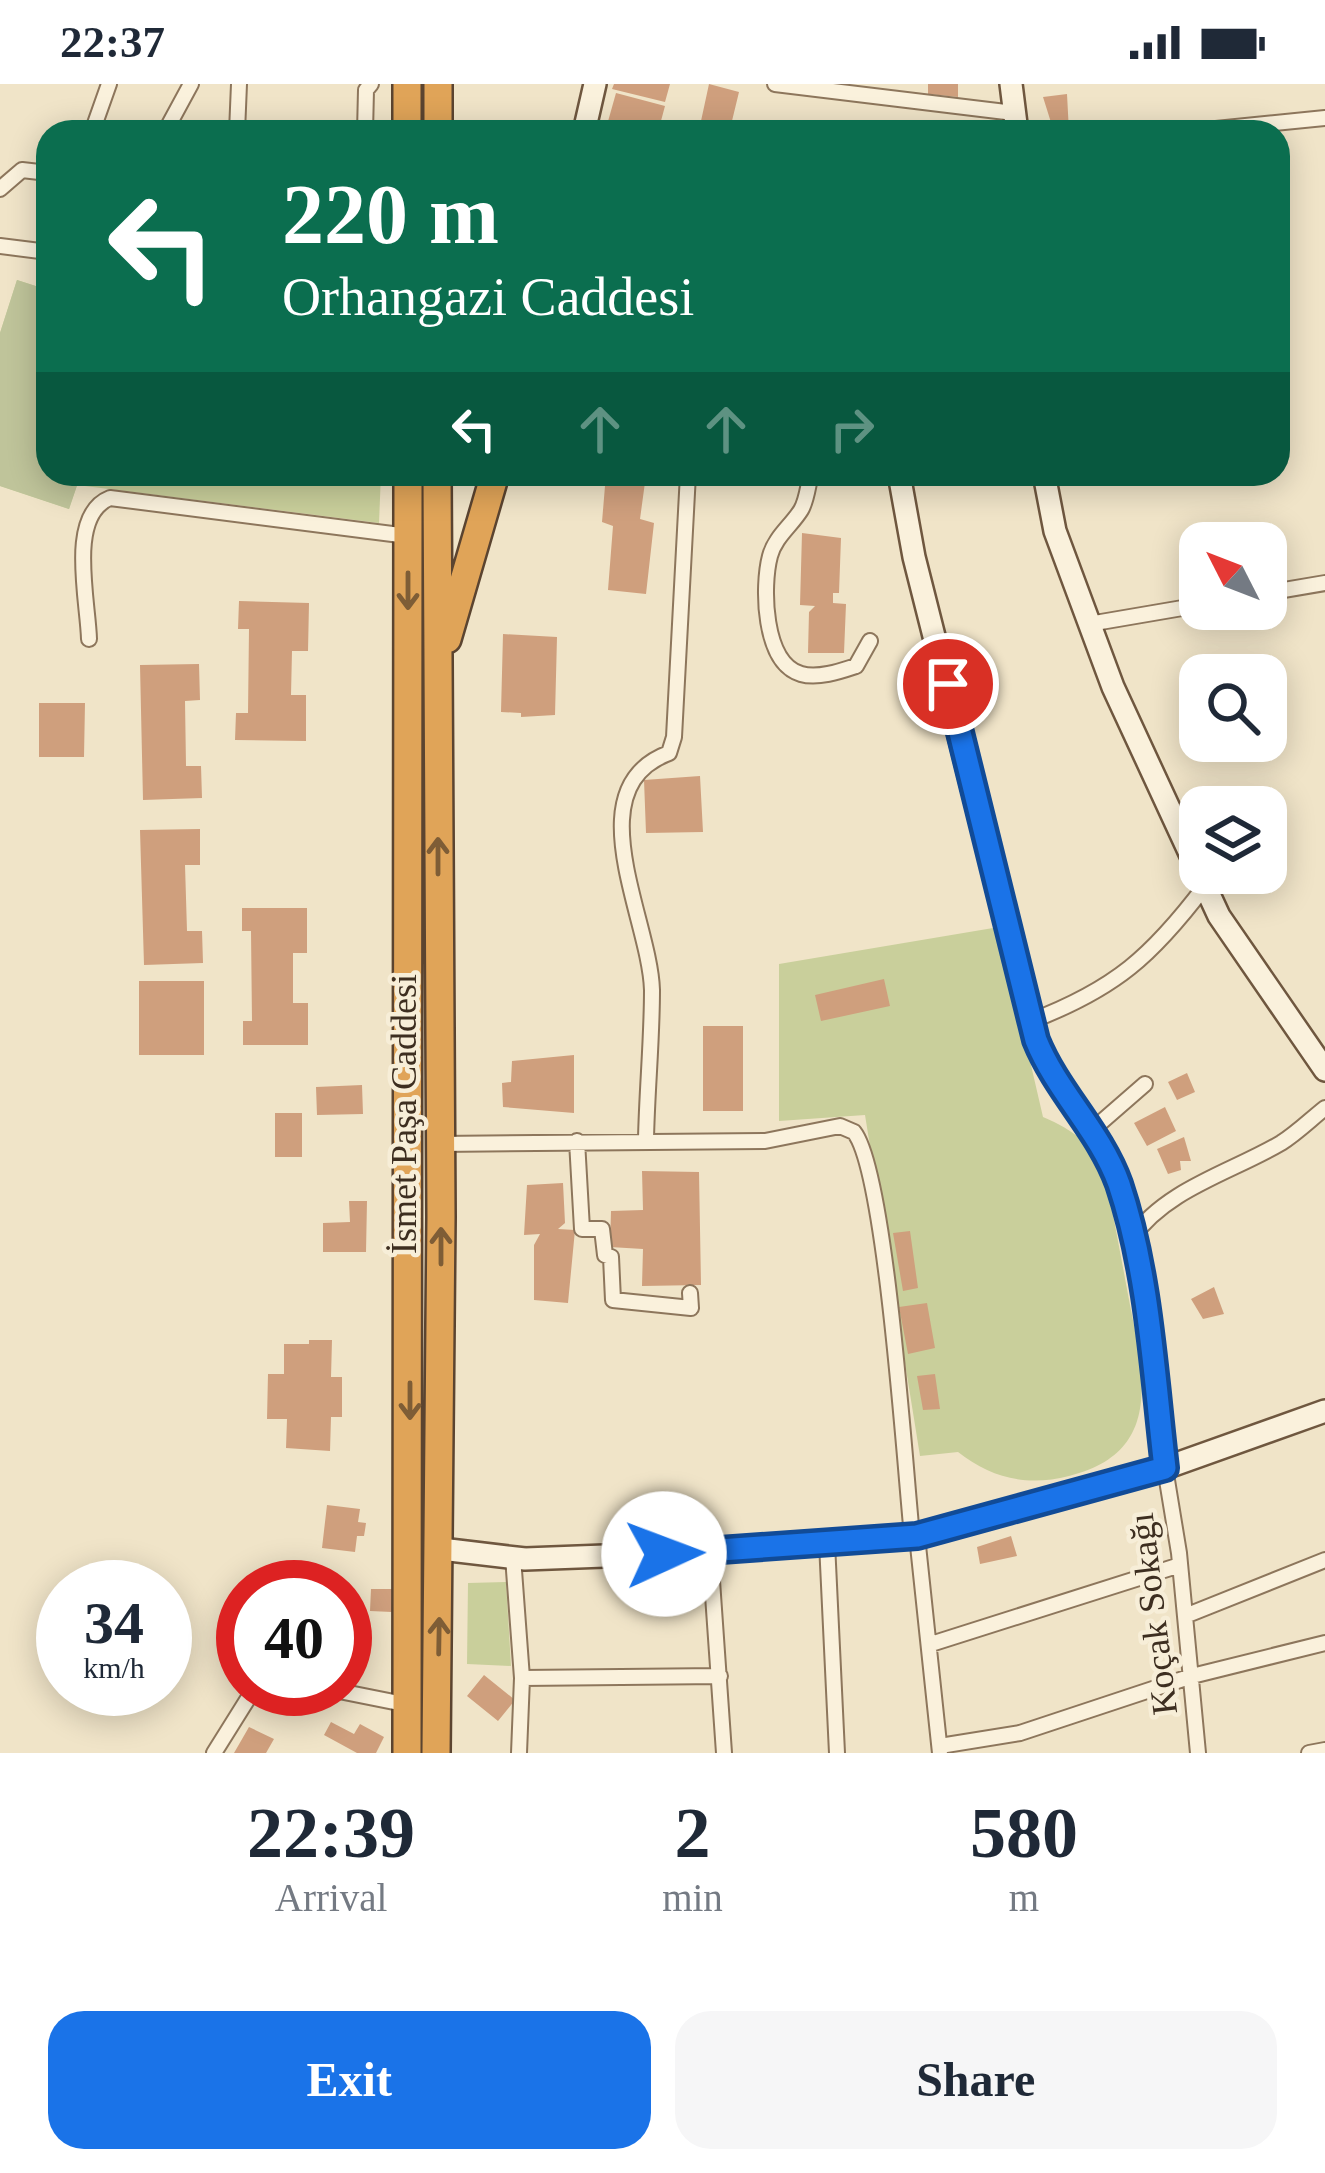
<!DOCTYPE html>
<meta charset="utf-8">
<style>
body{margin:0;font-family:Georgia,serif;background:#f6f6f7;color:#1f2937;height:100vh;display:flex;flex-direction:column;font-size:45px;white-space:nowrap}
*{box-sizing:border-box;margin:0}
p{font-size:39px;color:#747a83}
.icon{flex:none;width:66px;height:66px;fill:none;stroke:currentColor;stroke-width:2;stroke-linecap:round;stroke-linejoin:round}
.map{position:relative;height:1669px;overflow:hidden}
.side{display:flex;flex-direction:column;background:#fff;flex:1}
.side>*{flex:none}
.top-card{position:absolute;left:36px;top:36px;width:1254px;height:366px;border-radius:36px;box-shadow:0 6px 30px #0003;background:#0b6e4f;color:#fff;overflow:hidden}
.needle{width:78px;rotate:312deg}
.buttons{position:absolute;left:1179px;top:438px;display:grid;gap:24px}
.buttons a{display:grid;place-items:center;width:108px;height:108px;border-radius:24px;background:#fff;box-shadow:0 6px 30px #0003;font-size:60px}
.speed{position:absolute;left:36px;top:1476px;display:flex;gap:24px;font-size:60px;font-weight:700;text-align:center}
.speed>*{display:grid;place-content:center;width:156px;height:156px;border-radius:50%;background:#fff;box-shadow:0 6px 30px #0003;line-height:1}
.speed small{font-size:30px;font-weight:400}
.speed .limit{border:18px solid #d22;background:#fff;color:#111}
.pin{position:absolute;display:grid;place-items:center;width:102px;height:102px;color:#fff;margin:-51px;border:6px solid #fff;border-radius:50%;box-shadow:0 3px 12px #0007}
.me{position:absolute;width:132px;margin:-66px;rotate:88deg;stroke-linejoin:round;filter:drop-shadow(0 0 9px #0008)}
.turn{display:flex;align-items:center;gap:42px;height:252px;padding:0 48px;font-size:54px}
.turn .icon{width:156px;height:156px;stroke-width:2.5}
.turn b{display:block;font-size:84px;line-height:102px}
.lanes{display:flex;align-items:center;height:114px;padding:0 48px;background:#0003;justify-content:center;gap:60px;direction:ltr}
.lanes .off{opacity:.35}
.eta{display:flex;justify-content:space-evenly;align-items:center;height:204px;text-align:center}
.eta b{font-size:72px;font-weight:700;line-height:84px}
.button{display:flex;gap:24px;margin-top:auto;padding:24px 48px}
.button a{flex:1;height:138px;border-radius:36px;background:#1a73e8;color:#fff;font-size:48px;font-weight:700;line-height:138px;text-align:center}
.button a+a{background:#f6f6f7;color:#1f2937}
.status{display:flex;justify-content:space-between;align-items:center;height:84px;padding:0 60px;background:#fff;direction:ltr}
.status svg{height:33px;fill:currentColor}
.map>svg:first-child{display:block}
</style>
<div class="status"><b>22:37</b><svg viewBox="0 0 49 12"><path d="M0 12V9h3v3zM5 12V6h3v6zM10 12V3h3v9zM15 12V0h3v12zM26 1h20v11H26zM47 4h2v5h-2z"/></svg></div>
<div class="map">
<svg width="1325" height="1669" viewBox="0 0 1325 1669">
<rect width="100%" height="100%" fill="#f0e4c8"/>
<path fill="#c9cf9b" d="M17,196L48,206V390H381L379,439L77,401L69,425L0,402V249Z
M999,843L1043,1033C1074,1046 1095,1062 1106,1094C1114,1136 1122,1178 1130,1221C1144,1293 1163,1369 1069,1392C1027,1403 991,1394 958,1368L920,1372L865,1031L779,1037V880Z
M506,1498L511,1582L467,1580L468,1499Z"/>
<path fill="#bfc49a" d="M17,196L48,206V390H81L69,425L0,402V249Z"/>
<path fill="#cf9f7d" d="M614,0H670L665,18L612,5Z
M709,0L739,8L731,41L701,37Z
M928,0H958V13L928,10Z
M616,9L665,22L658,48L607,41Z
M1067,10L1069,48H1054L1043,13Z
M606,390L646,391L640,435L654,439L646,510L608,506L613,442L602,438Z
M802,449L841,454L839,509H833V519L846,520L844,569H808L809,528L815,522L800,521Z
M239,517L309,519L308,567H292L291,611H306V657L235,656L236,629H248L249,545H238Z
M503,550L557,553L555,631L521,633V629L501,628Z
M199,580L200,616L185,617L186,682H201L202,714L143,716L140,581Z
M39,619H85L84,673H39Z
M700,692L703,748L646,749L644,696Z
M200,745V781H185L187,847H202L203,879L144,881L140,746Z
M242,824H307V869H293V919H308V961H243V937H252L251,847H242Z
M884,895L890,922L821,937L815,911Z
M139,897H204V971H139Z
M703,942H743V1027H703Z
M574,971V1029L503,1023L502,999L511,998L512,977Z
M1187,989L1195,1008L1177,1016L1168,998Z
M362,1001L363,1030L317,1031L316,1003Z
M1165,1023L1176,1047L1147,1062L1134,1039Z
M275,1029H302V1073H275Z
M1184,1053L1191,1077H1180L1181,1086L1168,1090L1157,1065Z
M642,1087L699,1088L701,1201L642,1202L643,1165L610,1163L611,1127L643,1126Z
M563,1099L565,1139L558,1145L575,1146L568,1219L534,1216V1161L540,1150L524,1151L527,1101Z
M349,1117H367L366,1168H323V1139L350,1138Z
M910,1147L918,1204L903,1207L893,1149Z
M1214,1203L1224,1230L1203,1235L1191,1215Z
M927,1219L935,1264L908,1270L899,1223Z
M309,1256H332L331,1293H342V1333H331L330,1367L286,1364L287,1335H267L268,1290H284V1260H309Z
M935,1290L940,1325L923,1326L917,1292Z
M327,1421L360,1425L358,1438L366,1439L365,1446L364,1452H357L355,1468L322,1464Z
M1011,1452L1017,1472L980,1480L977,1463Z
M371,1505H393L392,1528L370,1527Z
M484,1591L515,1616L498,1637L467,1612Z
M331,1638L354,1650L360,1640L384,1653L376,1669H357L324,1651Z
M249,1643L274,1655L266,1669H234Z"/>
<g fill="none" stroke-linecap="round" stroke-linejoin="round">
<g stroke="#8d765c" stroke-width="18">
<path id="street" d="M775,0L1014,29
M92,48L109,0
M165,48L191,0
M237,48L239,0
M365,48L366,6L371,0
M1186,48L1325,34
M0,105L22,86L48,89
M0,162L48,168
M811,390C808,401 807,416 801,426C791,442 775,453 770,472C762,502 763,579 801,590C818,595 841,587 856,582L870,557
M1266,509L1325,499
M1089,540L1200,521
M89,555C88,516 67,431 110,414L408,452
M1031,937C1115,905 1152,872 1205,802
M1091,1047L1145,1000
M646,1055C647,1006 652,955 652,906C650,835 575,704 669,669L674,653L688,390
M577,1057L582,1145H602L605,1171L611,1173L613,1216L691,1224L690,1209
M439,1060L765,1057L840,1042L854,1048C886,1088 905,1385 912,1452
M1132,1154C1166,1105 1232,1088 1281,1059C1297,1049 1311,1035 1325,1024
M1165,1384L1179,1469L1198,1669
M917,1452L940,1669
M827,1459L837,1669
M710,1468L724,1669
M513,1473L522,1594L519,1669
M1185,1532L1325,1476
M931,1560L1180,1481
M522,1594L720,1592
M329,1605L409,1621
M940,1662L1020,1649L1192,1592L1325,1559
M214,1669L254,1605
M1309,1669L1325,1666"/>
</g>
<g stroke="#6f573f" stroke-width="26">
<path id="secondary" d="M1011,0L1017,48
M584,48L595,0
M899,390L914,473L1036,956C1057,1008 1100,1047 1119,1100C1149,1189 1154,1291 1165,1384
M1044,390L1055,447L1113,603L1219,832L1325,986
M441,1465L525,1475L710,1468L917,1452L1165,1384L1325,1327"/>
</g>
<g stroke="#5b4430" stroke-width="32">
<path id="highway" d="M407,0V48
M438,48V0
M447,555L495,390
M407,1669L408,390
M436,1669L441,1133L437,390"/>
</g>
<use href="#street" stroke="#faf1dc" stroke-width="14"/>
<use href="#secondary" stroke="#faf1dc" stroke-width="21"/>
<use href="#highway" stroke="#e0a458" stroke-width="27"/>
</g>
<defs><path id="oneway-shaft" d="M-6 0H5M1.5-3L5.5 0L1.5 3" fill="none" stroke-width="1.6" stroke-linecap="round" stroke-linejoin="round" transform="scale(3)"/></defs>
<g stroke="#7e5d36">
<use href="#oneway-shaft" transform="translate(408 507) rotate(90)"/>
<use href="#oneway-shaft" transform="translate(438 772) rotate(-90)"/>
<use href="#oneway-shaft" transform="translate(441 1162) rotate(-90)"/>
<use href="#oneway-shaft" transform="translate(410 1317) rotate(90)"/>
<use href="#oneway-shaft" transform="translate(439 1552) rotate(-89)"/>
</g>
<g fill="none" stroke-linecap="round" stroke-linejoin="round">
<g stroke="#114b97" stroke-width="30">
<path id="route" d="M664,1470L917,1452L1165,1384C1154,1291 1149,1189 1119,1100C1100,1047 1057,1008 1036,956L948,600"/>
</g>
<use href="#route" stroke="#1a73e8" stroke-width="21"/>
</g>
<g text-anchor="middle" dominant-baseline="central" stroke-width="9" stroke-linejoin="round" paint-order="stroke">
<g font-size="36" fill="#3d2e20" stroke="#f7eed8">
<text transform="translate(404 1030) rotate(-90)">İsmet Paşa Caddesi</text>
<text transform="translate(1153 1530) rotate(-97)">Koçak Sokağı</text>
</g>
</g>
</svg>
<div class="buttons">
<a><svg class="needle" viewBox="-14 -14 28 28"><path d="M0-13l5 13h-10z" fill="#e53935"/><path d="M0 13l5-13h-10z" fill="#747a83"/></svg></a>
<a><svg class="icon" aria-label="search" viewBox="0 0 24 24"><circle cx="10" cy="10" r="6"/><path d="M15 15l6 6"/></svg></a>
<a><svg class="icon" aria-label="layers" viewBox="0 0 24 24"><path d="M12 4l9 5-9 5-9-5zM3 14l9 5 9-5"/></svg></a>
</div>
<div class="speed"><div>34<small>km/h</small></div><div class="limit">40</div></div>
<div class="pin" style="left:948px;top:600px;background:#d93025"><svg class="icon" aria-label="arrive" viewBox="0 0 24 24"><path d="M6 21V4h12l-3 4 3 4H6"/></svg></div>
<svg class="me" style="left:664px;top:1470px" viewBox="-20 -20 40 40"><circle r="19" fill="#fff"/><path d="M0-13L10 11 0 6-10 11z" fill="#1a73e8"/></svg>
<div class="top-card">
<div class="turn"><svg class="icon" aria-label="left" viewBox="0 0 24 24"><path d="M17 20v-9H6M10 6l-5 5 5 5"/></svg><div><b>220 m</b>Orhangazi Caddesi</div></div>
<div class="lanes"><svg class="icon" aria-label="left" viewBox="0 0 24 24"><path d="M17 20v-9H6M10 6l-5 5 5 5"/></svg><svg class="icon off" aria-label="ahead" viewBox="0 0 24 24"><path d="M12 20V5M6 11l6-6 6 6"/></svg><svg class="icon off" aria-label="ahead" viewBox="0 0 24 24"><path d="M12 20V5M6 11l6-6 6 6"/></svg><svg class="icon off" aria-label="right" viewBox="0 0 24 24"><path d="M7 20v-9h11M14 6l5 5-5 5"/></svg></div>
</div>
</div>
<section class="side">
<div class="eta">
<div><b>22:39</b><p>Arrival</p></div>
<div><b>2</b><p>min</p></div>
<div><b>580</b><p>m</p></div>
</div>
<div class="button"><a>Exit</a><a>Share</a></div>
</section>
